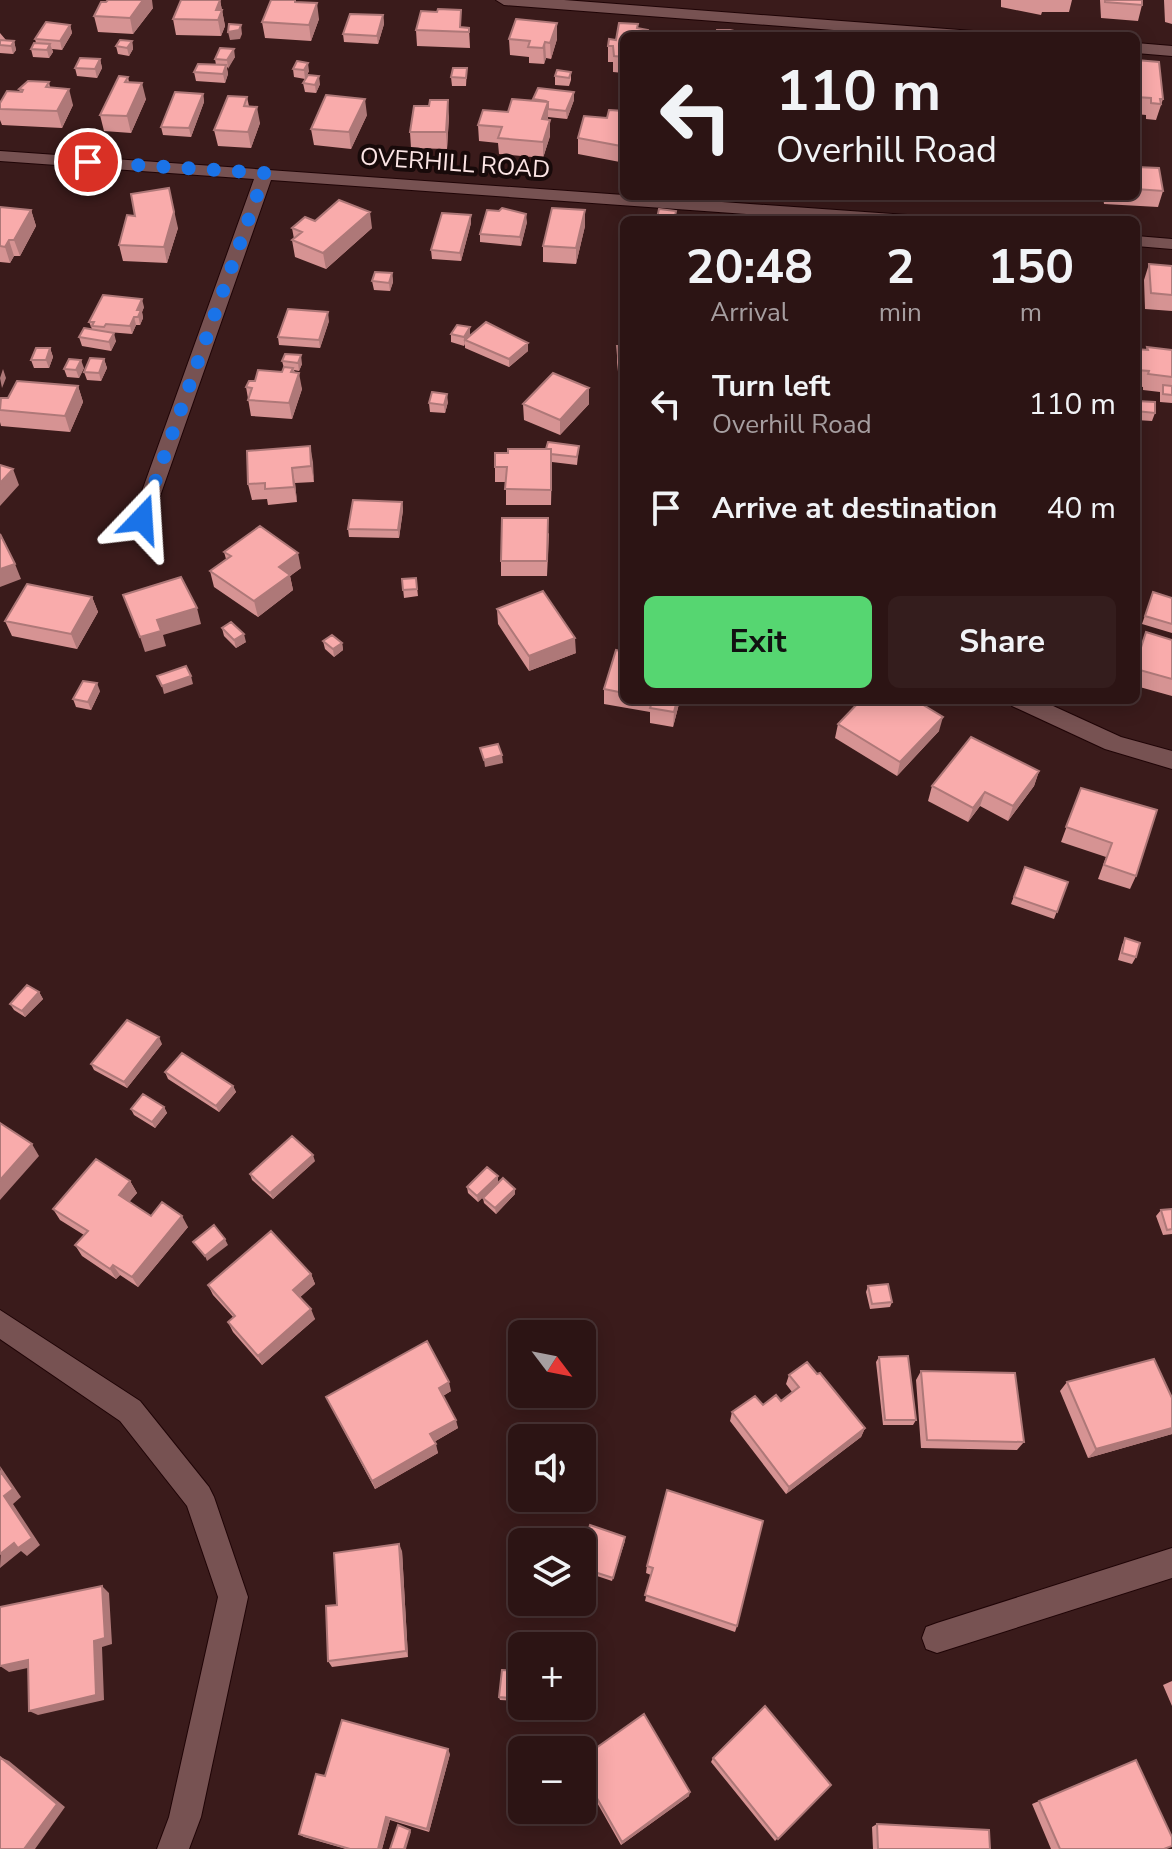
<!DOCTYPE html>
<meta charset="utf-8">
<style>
body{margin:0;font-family:"Nunito Sans",sans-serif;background:#341d1d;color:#f1f3f6;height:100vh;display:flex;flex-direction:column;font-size:30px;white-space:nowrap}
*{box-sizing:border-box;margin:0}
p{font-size:26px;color:#a69ea0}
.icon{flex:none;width:44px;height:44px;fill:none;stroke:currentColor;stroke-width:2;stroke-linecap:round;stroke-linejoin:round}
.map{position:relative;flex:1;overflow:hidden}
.drawer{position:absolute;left:620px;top:216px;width:520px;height:488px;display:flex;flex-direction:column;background:#2c1414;border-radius:12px;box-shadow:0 4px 20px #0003,0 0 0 2px #483334}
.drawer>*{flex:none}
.guide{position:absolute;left:620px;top:32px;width:520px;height:168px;border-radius:12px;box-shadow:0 4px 20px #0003,0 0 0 2px #483334;background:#2c1414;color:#f1f3f6;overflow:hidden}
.needle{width:52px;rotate:122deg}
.controls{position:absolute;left:508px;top:1320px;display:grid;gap:16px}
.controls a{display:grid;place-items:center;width:88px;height:88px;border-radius:12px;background:#2c1414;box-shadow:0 4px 20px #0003,0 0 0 2px #483334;font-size:40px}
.pin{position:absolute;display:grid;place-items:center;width:68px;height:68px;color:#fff;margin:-34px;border:4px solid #fff;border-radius:50%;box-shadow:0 2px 8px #0007}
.me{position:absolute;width:88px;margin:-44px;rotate:20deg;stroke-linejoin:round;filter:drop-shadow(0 0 6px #0008)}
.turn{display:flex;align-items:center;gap:28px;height:168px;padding:0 24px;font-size:36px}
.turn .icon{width:104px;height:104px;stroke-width:2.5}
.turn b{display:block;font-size:56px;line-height:68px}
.eta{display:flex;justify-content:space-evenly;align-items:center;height:136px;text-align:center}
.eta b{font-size:48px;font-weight:700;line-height:56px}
.cta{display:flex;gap:16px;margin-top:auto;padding:16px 24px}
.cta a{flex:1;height:92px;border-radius:12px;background:#56d671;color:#111;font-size:32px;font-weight:700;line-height:92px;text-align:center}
.cta a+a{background:#341d1d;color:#f1f3f6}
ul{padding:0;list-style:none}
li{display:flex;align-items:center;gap:24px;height:104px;padding:0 24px}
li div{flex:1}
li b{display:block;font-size:30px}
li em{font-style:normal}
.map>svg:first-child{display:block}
</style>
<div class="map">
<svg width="1172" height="1849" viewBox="0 0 1172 1849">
<rect width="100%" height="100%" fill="#3a1b1b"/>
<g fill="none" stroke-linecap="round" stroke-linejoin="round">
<g stroke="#1f0406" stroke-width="2">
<path id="minor" d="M496,0H564L973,31L981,36H912L504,5Z
M1136,43L1172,46V56L1136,53Z
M0,151L907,215L916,220H832L271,180L152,519L149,524H135L132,519L254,179L0,161Z
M1136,236L1172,239V249L1136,246Z
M1009,700H1040L1121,737L1172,751V769L1105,749L1012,706Z
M0,1310L140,1401L209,1487L214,1497L248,1597L201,1817L189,1849H157L169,1817L218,1597L187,1506L120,1421L0,1339Z
M1172,1548V1578L937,1653L926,1649L922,1638L926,1627L937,1623Z"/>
</g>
<use href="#minor" fill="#775252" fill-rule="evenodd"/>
</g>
<path fill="#d69393" d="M220,0L225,26L221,36L176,35L173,19Z
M1001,0H1072L1069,12H1042L1041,15L1001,7Z
M1100,0H1142V5L1138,21L1101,18Z
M1164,0H1172V24L1165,22Z
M106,2L153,8L133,34L98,32L94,16Z
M297,2L319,19L311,41L265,38L262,22Z
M383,15L384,24L378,44L344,42L343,34Z
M70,25L72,33L62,50L52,49L53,52L49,58L33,57L31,49L36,43L35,39Z
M462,27L469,28L470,48L417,46L416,30Z
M0,33L6,40L14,41L16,50L13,54L0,53Z
M624,36V73L613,72V62H608V46L616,40Z
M509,39H557L551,59L546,58L544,64L529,63V57L510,55Z
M132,41L133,49L129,56L118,54L116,46Z
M235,57L227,68L228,74L225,83L196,81L194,72L216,65L215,59Z
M100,59L102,68L97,78L77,76L75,68Z
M1136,60L1163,99L1156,120L1146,119V115L1136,114Z
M467,68L466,86H452L451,77Z
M293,69L309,71L305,79L294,77Z
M571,72V80L569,86L555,85V76Z
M128,77L129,82L146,99L131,133L104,131L100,115Z
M49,82L50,87L73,105L62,128L2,125L0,120V103L20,92L19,89Z
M303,83L320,84L316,93L305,92Z
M574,92V100L567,119L548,117V120H550V136L543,158L499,154L498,143L479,141L478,125L533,101V99Z
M203,94L204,102L191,137L163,135L161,127Z
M247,97L249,106L260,123L251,148L218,146L214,130Z
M429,106L449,116L447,149L411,148L410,132Z
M624,111V155H622L620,162L578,154V138L607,118Z
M367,115L351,149L314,145L311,129Z
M1136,167L1163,191L1158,207L1104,204L1103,196H1136Z
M0,207L31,210L36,226L20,256H14L10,263L0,262Z
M585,210V226L576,264L543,262V246Z
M471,215V223L461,261L432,259L431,250Z
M135,216L178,228L167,263L123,261L119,245Z
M527,222L521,246L480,242V234Z
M292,228H372L326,269L295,257L292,240L294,239Z
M1149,264L1172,266V311L1145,309L1144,280Z
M392,273L393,282L390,291L374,290L372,281Z
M144,307L142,312L143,318L140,325H136L132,334L108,332L116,341L111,351L82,346L79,337L92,329L89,322Z
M329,321L320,348L279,345L278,337Z
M451,334L470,336L528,351L509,367L465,348V344L464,346L451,342Z
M617,346H624V391H620L617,362Z
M1147,347L1172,350V403L1160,402V392L1143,390V387L1136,386V349L1146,350Z
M50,348L53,357L49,368H34L31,360Z
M104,359L107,368L101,381L87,380L84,372Z
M282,361L302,364L299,371L294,370L302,389L292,419L251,416L246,387L255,381L282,372L284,368Z
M84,368L79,378L67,377L64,369Z
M78,386L83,402L70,432L1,426L0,422V400Z
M589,388V404L560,435L524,420L523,404Z
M1136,401L1155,413L1152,421L1136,420Z
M448,402L445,413L430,412L429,403Z
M310,446L314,482L295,483L297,502L268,505L267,499L252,500L248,484Z
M579,446L577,465L552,462L551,505H506V482H495V467L546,449Z
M402,502L403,510L399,538L349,537L348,529Z
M549,533L547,576H501V561Z
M224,552L301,568L290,576L293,590L258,617L214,587L210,571L226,559Z
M416,578L418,596L404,598L402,579Z
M1153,592L1172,598V633L1142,624Z
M92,597L98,612L77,649L12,636L5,621Z
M497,609L576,653L529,671L498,624Z
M222,628L246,642L236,648L224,636Z
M1146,632L1172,640V696L1136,686V659Z
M323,641L342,643L343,650L334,657L325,649Z
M624,652V700H680L673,727L650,723V712L604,704V689Z
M100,691L91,710L76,707L73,699Z
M838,724L939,731L897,776L835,738Z
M1039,771L1034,786L1008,821L980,806L968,822L928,801L932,786Z
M1081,788L1136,876L1130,889L1098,879L1106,857L1061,842Z
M1025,867L1068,882L1054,919L1011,904Z
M1125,938L1136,957L1132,964L1118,960L1122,945Z
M39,992L43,999L25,1017L14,1010L10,1004Z
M162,1044L127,1088L94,1070L91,1064Z
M165,1072L233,1086L236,1092L219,1112L168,1079Z
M164,1107L167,1113L155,1128L134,1115L131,1109Z
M315,1161L273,1199L252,1180L250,1174Z
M498,1176V1182L478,1202L468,1193L467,1187Z
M130,1181L137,1193L129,1201L151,1216L188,1227L138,1287L120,1275L116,1279L82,1256L75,1245L84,1235L60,1220L53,1209Z
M515,1194L496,1214L484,1203L483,1198Z
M1172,1209V1234L1163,1235L1156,1216L1161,1210Z
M311,1274L315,1284L300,1297L315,1319L262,1365L233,1332L228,1322L233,1317L213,1295L208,1285Z
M868,1286L892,1302L890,1307L870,1309L866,1292Z
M879,1357L916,1420L913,1425H883L876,1362Z
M921,1371L1024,1442L1017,1450L921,1448L916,1380Z
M817,1374L865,1428L861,1437L786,1494L730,1421L732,1412L781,1401L792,1392L786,1384L789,1375Z
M1067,1382L1172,1398V1434L1088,1458L1060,1391Z
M451,1391L443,1396L458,1428L434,1442L438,1453L375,1489L326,1397Z
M667,1490L737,1626L735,1632L645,1601L651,1575L646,1573L647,1566Z
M625,1541L612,1581L582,1571V1552Z
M402,1551L408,1657L332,1667L328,1661L337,1605Z
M522,1671V1701L500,1700L499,1697Z
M1172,1681V1706L1163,1685Z
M450,1754L429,1832L390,1820L382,1849H346L304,1837L299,1834L325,1776Z
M582,1758L689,1796L621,1845L582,1776Z
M713,1758L831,1785L775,1841L711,1762Z
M1136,1760L1164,1849H1051L1032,1804Z
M877,1824L990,1849H873L872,1827Z"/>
<path fill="#ae7878" d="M143,0H152L153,8L133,34L130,18Z
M220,0L225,26L221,36L216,10Z
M317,3L319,19L311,41L309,25Z
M383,15L384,24L378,44L377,36Z
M557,23V39L551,59L550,43Z
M70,25L72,33L62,50L60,41Z
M241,25L242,34L240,39L230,40L228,32Z
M14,41L16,50L13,54L11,46Z
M132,41L133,49L129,56L127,48Z
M545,42L546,58L544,64L543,48Z
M50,44L53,52L49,58L47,50Z
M234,49L235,57L228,69L227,60Z
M100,59L102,68L97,78L95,69Z
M308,63L309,71L305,79L304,70Z
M226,65L228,74L225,83L223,74Z
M319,76L320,84L316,93L315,85Z
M142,83L146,99L131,133L127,116Z
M69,89L73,105L62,128L57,111Z
M574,92V100L567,119L566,111Z
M203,94L204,102L191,137L189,128Z
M365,99L367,115L351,149L349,132Z
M448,100L449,116L447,149L446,132Z
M548,102V118L543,135L542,119Z
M257,107L260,123L251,148L248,132Z
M550,120V136L543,158V142Z
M169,188L178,228L167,263L164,247Z
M31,210L36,226L20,256L14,240Z
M585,210V226L576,264V248Z
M370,212L372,228L326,269L323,253Z
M526,214L527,222L521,246L520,237Z
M471,215V223L461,261L460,253Z
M9,240L14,256L10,263L5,247Z
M392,273L393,282L390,291L389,283Z
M142,299L144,307L142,312L143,318L140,325L137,310Z
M328,312L329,321L320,348L319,340Z
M134,317L136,325L132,334L130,326Z
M470,327V336L465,340L464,346V337Z
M114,333L116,341L111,351L109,342Z
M528,343V351L509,367V359Z
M50,348L53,357L49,368L46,360Z
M301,355L302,364L299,371L298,363Z
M104,359L107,368L101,381L99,373Z
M81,360L84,368L79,378L76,370Z
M293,368L296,383L299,373L302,389L292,419L289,403L291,372Z
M3,369L6,378L2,388L0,378Z
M78,386L83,402L70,432L65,416Z
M589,388V404L560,435V420Z
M447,394L448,402L445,413L444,405Z
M310,446L313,462L314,482L311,466Z
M292,468L295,483L297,502L294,487Z
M13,469L19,485L0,506V483Z
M402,502L403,510L399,538L398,530Z
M298,553L301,568L290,576L293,590L258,617L254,601L279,567Z
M15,564L21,579L0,587V569Z
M92,597L98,612L77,649L71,634Z
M197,608L201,624L163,635L166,646L145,652L140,637L157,620Z
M244,634L246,642L236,648L234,640Z
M575,638L576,653L529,671V656Z
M342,643L343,650L334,657L333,649Z
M191,676L193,684L164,694L162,686Z
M97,683L100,691L91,710L88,702Z
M677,700H680L673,727L674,712Z
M943,717L939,731L897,776L900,762Z
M502,755L503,763L485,767L484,760Z
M1039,771L1034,786L1008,821L1013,806Z
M985,792L980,806L968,822L973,808Z
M39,992L43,999L25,1017L22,1011Z
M159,1037L162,1044L127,1088L124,1082Z
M233,1086L236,1092L219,1112L216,1106Z
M164,1107L167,1113L155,1128L152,1122Z
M32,1144L39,1156L0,1200V1180Z
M313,1155L315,1161L273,1199L270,1193Z
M498,1176V1182L478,1202L477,1196Z
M130,1181L137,1193L126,1206L119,1195Z
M515,1189V1194L496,1214L495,1208Z
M182,1216L188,1227L138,1287L132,1277Z
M225,1239L228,1245L207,1261L205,1256Z
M113,1265L120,1275L116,1279L110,1269Z
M311,1274L315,1284L297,1300L293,1290Z
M311,1309L315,1319L262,1365L258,1356Z
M449,1382L451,1391L441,1397L439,1388Z
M456,1420L458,1428L432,1443L430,1434Z
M865,1428L861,1437L786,1494L789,1487Z
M1172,1428V1434L1088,1458L1096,1449Z
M436,1444L438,1453L375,1489L372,1481Z
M0,1466L21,1497L13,1504L40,1545L27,1556L21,1551L0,1568L4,1496Z
M399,1544L402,1551L408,1657L406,1651Z
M102,1586L109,1593L112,1644L102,1647L104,1700L38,1715L29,1711L94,1641Z
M28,1660L37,1666L9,1672L0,1666Z
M448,1749L450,1754L429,1832L427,1829Z
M0,1757L9,1761L65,1807L35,1849H24Z
M690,1792L689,1796L621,1845L622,1842Z
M386,1817L390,1820L382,1849H378Z
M410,1830L411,1832L406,1849H404Z"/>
<path fill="#f9abab" stroke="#ae7878" stroke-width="2" d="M108,0H143L130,18L94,16L101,2H106Z
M181,0H220L216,10H222L218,20L173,19Z
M271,0H295V2L317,3L309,25L262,22Z
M1105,0H1142V5L1105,2Z
M438,9L461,10L460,27L469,28V32L416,30L421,11L437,12Z
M350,14L383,15L377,36L343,34Z
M516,19L557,23L550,43L545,42L543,48L528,47L530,41L509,39Z
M46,22L70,25L60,41L35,39Z
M619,23L638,24L637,28L648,30L647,36H624V57L614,56L613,46H608L609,39L616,40Z
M229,24L241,25L239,30L228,32Z
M717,30H730L739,32V35L742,36H716Z
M0,40L14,41L11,46L0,45Z
M120,40L132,41L127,48L116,46Z
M34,43L50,44L47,50L31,49Z
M220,48L234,49L227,60L215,59Z
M80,58L100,59L95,69L75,68Z
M1136,60L1159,62L1163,99H1160L1161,104L1151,103V98L1136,97Z
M297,61L308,63L304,70L293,69Z
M198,64L226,65L223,74L194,72Z
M453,68H467L466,78L451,77Z
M557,70L571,72L569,78L555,76Z
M308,75L319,76L315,85L303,83Z
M119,76L128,77L125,82L142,83L127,116L100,115Z
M28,81L49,82L46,87L69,89L57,111L0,109V103L7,91L22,92L23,90L19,89Z
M538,88L574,92L566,111L548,109V102L546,101L533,99Z
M175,92L203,94L189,128L161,127Z
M326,95L365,99L349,132L311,129Z
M228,96L247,97L244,106L257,107L248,132L214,130Z
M512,99L548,102L542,119L550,120L543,142L498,138L502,127L478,125L483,110L508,112Z
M430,100H448L446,132H410L414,106H429Z
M609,110L624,111V139H622L621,146L578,138L584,116L607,118Z
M1136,167L1159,168L1163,191L1136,189Z
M169,188L174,212L164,247L119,245L127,215L135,216L131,194Z
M339,200L370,212L323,253L292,240L302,232L292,228L305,217L315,221Z
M0,207L31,210L14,240H9L5,247L0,246Z
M502,208L526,214L520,237L480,234L487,210L499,211Z
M552,208L585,210L576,248L543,246Z
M659,209L676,211L675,216L690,217V220H642V216L657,218Z
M442,213L471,215L460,253L431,250Z
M1149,264L1172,266V295L1151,293Z
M375,272L392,273L389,283L372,281Z
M103,295L142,299L137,310H141L138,317H134L130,326L106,324L104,327L92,326L94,322H89Z
M288,309L328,312L319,340L278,337Z
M486,322L528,343L509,359L465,340Z
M457,325L470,327L464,337L451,334Z
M84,328L114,333L109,342L79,337Z
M617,346H624V375H620Z
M1147,347L1172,350V377L1148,374L1149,371L1136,370V349L1148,350Z
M36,348H50L46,360H31Z
M285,354L301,355L298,363L282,361Z
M90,358L104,359L99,373L84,372Z
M69,359L81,360L76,370L64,369Z
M284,367L293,368L291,372L299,373L289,403L248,400L252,388L246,387L249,381H255L258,370L282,372Z
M553,373L589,388L560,420L523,404Z
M17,381L78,386L65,416L0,410L1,398H8Z
M1163,385L1172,386V395L1163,394Z
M432,392L447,394L444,405L429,403Z
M1136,401L1155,402V413L1136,411Z
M548,442L579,446L577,457L551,454V449H546Z
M310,446L311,466L292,468L294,487L265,489V483L248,484L247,451Z
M508,449H551V490L505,489L507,467H495V453H508Z
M0,465L13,469L0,483Z
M353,500L402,502L398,530L348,529Z
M502,518H548L547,561H501Z
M260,526L298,553L279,567L290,575L254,601L210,571L231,556L224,552Z
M0,534L15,564L0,569Z
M181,577L197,608L157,620L161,631L140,637L123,595Z
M416,578L417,589L403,590L402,579Z
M27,584L92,597L71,634L5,621Z
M543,591L575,638L529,656L497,609Z
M1153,592L1172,598V624L1145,616Z
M231,622L244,634L234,640L222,628Z
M1146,632L1172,640V679L1136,669V663Z
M332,635L342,643L333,649L323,641Z
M616,650L624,652V693L604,689Z
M186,666L191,676L162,686L157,676Z
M83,681L97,683L88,702L73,699Z
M653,700H677L674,712L650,708Z
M861,700H915L943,717L900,762L838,724Z
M971,737L1039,771L1013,806L985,792L973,808L932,786Z
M498,744L502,755L484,760L480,748Z
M1081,788L1157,810L1136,876L1104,865L1112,843L1066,827Z
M1025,867L1068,882L1057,912L1014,897Z
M1125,938L1140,943L1136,957L1122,953Z
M27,985L39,992L22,1011L10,1004Z
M127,1020L159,1037L124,1082L91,1064Z
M182,1053L233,1086L216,1106L165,1072Z
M143,1094L164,1107L152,1122L131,1109Z
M0,1123L32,1144L0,1180Z
M292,1136L313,1155L270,1193L250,1174Z
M96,1159L130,1181L119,1195L151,1216L162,1202L182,1216L132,1277L113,1265L110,1269L75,1245L88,1231L53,1209Z
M487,1167L498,1176L477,1196L467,1187Z
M503,1178L515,1189L495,1208L483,1198Z
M1172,1209V1229L1167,1230L1161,1210Z
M214,1225L225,1239L205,1256L193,1242Z
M271,1231L311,1274L293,1290L311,1309L258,1356L228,1322L235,1316L208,1285Z
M888,1284L892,1302L872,1304L868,1286Z
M427,1341L449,1382L439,1388L456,1420L430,1434L436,1444L372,1481L326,1397Z
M908,1356L916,1420H885L879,1357Z
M1154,1359L1172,1398V1428L1096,1449L1067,1382Z
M807,1362L817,1374L820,1373L865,1428L789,1487L732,1412L755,1396L763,1405L776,1395L781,1401L799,1387L789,1375Z
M921,1371L1015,1373L1024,1442L927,1440Z
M0,1471L13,1489L4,1496L32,1538L18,1548L14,1543L0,1554Z
M667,1490L763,1521L737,1626L645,1595L653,1568L647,1566Z
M590,1525L625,1537L613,1578L582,1568V1552Z
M399,1544L406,1651L328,1661L326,1606L337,1605L334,1553Z
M102,1586L105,1638L94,1641L96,1695L29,1711L28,1660L0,1666V1607Z
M502,1670L522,1671V1699L499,1697Z
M765,1706L831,1785L778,1839L713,1758Z
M644,1714L690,1792L622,1842L582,1772V1758Z
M342,1720L448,1749L427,1829L386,1817L378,1849H350L299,1834L316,1774L325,1776Z
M0,1757L57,1804L24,1849H0Z
M1136,1760L1172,1837V1846L1164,1849H1060L1039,1801Z
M877,1824L989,1830L990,1849H878Z
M398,1825L410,1830L404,1849H390Z"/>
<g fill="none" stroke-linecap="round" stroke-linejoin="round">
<path stroke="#1a73e8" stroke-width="14" stroke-dasharray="0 25.2" d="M88,162L265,173L142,519"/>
</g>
<g text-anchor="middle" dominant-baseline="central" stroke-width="8" stroke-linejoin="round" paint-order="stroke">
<g font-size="24" fill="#fce5e5" stroke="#180a0a">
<text transform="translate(455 163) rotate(4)">OVERHILL ROAD</text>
</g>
</g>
</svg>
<div class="controls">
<a><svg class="needle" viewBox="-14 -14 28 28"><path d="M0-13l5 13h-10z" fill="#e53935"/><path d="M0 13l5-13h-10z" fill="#a69ea0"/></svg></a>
<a><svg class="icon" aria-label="sound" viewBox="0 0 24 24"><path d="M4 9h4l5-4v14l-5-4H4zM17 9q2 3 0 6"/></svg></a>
<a><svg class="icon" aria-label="layers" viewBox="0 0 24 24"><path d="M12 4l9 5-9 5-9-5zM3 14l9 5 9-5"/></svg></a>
<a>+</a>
<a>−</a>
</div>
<div class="pin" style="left:88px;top:162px;background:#d93025"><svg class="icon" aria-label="arrive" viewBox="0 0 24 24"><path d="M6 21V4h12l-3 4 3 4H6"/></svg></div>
<svg class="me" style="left:142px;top:519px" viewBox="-20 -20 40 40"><path d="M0-17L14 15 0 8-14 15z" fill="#1a73e8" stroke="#fff" stroke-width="4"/></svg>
<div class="guide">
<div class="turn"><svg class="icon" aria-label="left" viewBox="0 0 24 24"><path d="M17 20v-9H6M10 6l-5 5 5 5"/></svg><div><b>110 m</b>Overhill Road</div></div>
</div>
<section class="drawer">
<div class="eta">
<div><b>20:48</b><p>Arrival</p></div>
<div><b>2</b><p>min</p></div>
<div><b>150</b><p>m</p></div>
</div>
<ul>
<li><svg class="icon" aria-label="left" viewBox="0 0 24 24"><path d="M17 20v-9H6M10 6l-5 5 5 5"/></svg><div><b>Turn left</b><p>Overhill Road</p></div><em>110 m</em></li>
<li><svg class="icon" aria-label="arrive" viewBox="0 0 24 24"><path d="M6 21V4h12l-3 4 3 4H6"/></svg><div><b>Arrive at destination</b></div><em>40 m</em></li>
</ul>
<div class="cta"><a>Exit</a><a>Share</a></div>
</section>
</div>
